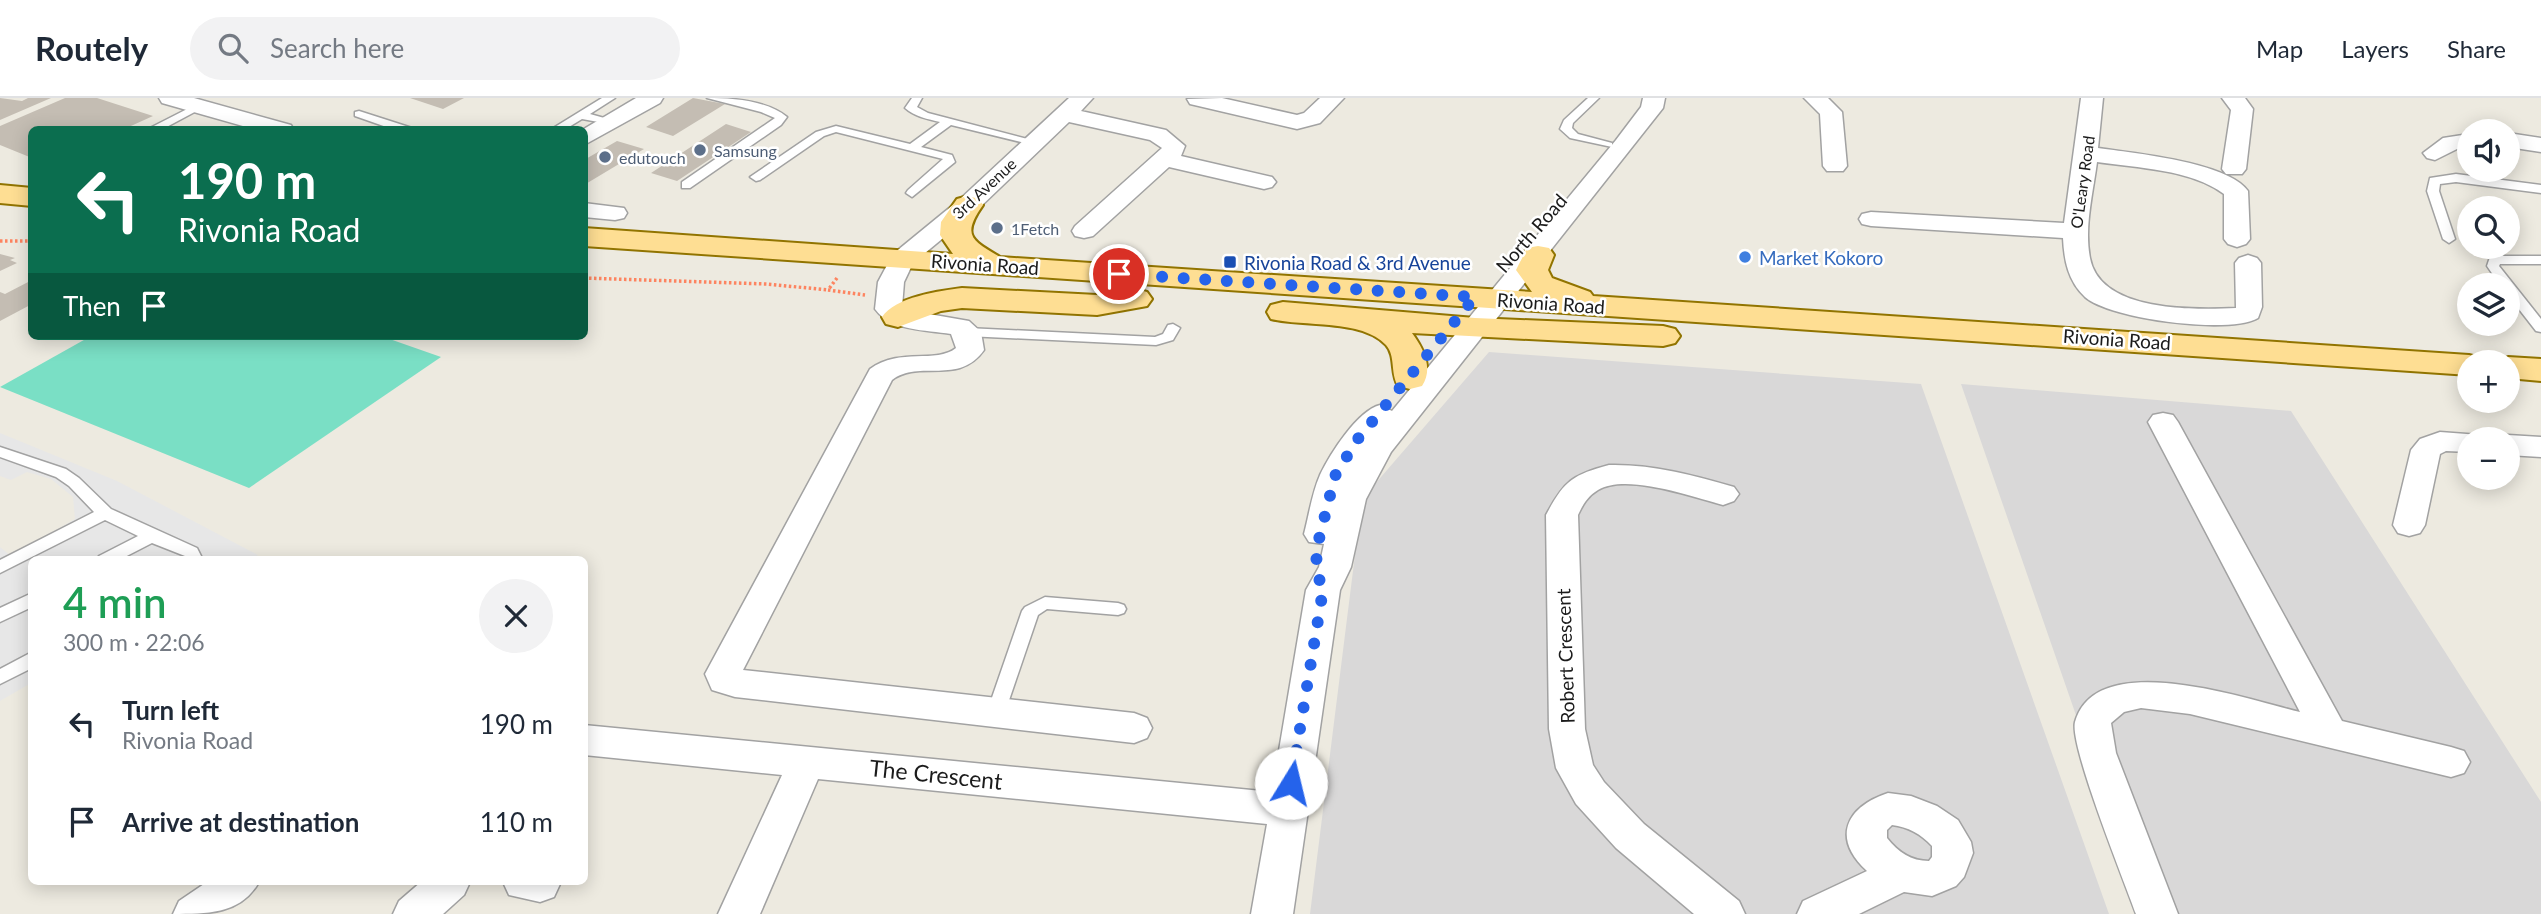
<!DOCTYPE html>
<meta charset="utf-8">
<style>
body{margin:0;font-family:Lato,sans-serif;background:#f2f2f3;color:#1f2937;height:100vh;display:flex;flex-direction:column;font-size:26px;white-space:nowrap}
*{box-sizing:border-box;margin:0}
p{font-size:23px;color:#747a83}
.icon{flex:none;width:38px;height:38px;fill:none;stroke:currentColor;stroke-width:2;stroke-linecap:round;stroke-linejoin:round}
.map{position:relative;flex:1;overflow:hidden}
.details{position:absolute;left:28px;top:458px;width:560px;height:329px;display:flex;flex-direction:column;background:#fff;border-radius:10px;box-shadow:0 4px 18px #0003}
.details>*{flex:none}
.hud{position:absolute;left:28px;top:28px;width:560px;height:214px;border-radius:10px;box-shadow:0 4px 18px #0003;background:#0b6e4f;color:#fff;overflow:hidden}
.fabs{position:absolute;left:2457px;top:21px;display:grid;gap:14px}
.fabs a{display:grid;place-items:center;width:63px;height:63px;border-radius:50%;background:#fff;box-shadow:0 4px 18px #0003;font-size:35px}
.pin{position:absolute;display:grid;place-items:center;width:60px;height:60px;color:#fff;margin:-30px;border:4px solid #fff;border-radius:50%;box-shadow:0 2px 7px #0007}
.me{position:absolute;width:77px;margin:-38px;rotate:9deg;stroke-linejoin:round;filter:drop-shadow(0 0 5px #0008)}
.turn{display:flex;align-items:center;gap:24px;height:147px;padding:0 35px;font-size:32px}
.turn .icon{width:91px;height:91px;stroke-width:2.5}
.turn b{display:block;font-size:49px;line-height:60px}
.then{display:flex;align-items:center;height:66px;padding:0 35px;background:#0003;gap:14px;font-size:26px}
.round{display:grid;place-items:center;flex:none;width:74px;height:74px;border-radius:37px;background:#f2f2f3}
.summary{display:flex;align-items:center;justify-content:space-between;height:119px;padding:0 35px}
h1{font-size:42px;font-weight:600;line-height:52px;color:#1e9e55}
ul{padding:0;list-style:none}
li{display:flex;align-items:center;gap:21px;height:98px;padding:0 35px}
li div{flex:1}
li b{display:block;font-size:26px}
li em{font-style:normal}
header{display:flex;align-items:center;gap:42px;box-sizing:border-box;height:98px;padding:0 35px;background:#fff;border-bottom:2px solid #e0e1e3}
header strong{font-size:33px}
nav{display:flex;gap:38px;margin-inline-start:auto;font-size:24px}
.search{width:490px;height:63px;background:#f2f2f3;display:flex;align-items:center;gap:18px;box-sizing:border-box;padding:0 24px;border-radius:38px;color:#747a83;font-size:26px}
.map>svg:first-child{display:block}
</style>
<header>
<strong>Routely</strong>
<div class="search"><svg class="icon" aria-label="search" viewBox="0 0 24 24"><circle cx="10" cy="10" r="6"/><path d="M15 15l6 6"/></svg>Search here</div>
<nav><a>Map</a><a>Layers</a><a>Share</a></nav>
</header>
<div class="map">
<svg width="2541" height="816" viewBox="0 0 2541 816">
<rect width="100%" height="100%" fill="#edeae0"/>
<path fill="#d9d8d8" d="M1489,254L1921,286L2109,816H1310L1362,401Z
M1961,286L2291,313L2541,704V816H2145Z"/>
<path fill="#7adfc5" d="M91,238H381L441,259L249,390L0,289Z"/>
<path fill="#e7e7e7" d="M0,335L117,383L258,457L249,462H32L31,585L0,603V449L11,458L75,421L73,399L51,381L27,374L11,382L0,378Z"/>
<path fill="#c4bdb3" d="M0,0L22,3L28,0H51L0,22Z
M65,0H97L153,18L122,32H32V60L0,47V28Z
M410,0H464L443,11Z
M693,0L725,6L673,38L646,29Z
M726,26L751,34L677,83L651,75Z
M617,43L644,51L584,87V62Z
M0,156L15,160L10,162L17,165L0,173Z
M32,182V206L0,223V194L5,196Z"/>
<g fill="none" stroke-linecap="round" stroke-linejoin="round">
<g stroke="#a2a2a2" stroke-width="3">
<path id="lane" d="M602,0H615L590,16L615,23V27L582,21L564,32H550Z
M707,0C732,0 766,2 787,19L781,27L690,90H682V84L775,20L761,14Z
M912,0H922L917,9L928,15L1039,44L1033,47L951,27L921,49L952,57L955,64L912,99L906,95L908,92L943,61L836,34L824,38L760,82L756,83L750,79L816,34L836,28L910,46L940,24C928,21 915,19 905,10Z
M1588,0H1599L1573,25L1572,30L1578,36L1612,45V49L1570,40L1560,31L1564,22Z
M195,7L204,9L161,32H146Z
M359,13L412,30L413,32H395L355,18V14Z
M2456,76L2541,87V95L2456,84L2440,86L2439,93L2455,141L2449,145L2443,141L2427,93L2430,80Z
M2495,158H2541V166H2500L2499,168L2541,221V234L2536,233L2508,197V187H2500L2487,168L2490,159Z
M1173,226L1180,230L1173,242L1156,247L967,238L960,234L967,230L1155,239L1163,236L1168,227Z
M0,349L66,371L79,380L111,411L197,450L203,462H187L185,458L152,445L119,462H97L99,458L138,438L105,422L0,475V462L94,414L69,388L56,379L0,359Z
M32,495V509L0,524V510Z
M1045,499L1118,505L1124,507L1126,511L1124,515L1118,517L1047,511L1038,517L1005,614L1002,619L996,621L990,619L987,614L1022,513L1025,509Z
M32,554V570L0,586V571Z"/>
</g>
<g stroke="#a2a2a2" stroke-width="3">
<path id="street" d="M159,0H194L291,27L294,32H257L162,5Z
M636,0H663L660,5L584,47V32H582Z
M1069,0H1093L1081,13L1166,32L1185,48L1181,58L1272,79L1276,84L1272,89L1264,91L1169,69L1093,138L1084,140L1075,138L1072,133L1075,128L1162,50L1150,42L1069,24L977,112L913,165L904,184L902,209L906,212L969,223L981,234L984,252C959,288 919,261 892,282L743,572L1134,615L1147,620L1152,630L1147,640L1134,645L735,599L712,592L705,576L870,271C900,249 936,266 956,250L951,236C926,232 890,233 875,211L878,184L893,156L959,102Z
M1222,0L1297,17L1304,15L1320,0H1344L1320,25L1297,31L1190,6L1187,1Z
M1643,0H1665L1663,10L1391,354L1366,401L1351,469L1340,492L1293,816H1251L1267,726L818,681L760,816H718L782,677L584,657V627L1272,694L1306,492L1319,469L1324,446L1309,444L1304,436C1309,417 1312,395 1320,377C1330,356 1357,313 1380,307L1392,313L1616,42L1641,9Z
M1804,0H1828L1842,14L1847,68L1843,73H1827L1823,68L1820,16Z
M2081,0H2103L2098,50C2133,55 2228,64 2248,93L2250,141L2246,146L2237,149L2228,146L2224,141V96C2190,71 2137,70 2097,64C2093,95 2084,129 2090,160C2100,214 2193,212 2236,210L2235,165L2239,160L2248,157L2257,160L2261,165L2262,209L2258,220C2230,237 2110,221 2085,199C2068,183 2064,162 2063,140L1871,128L1862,126L1859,121L1862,116L1871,114L2064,125Z
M2222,0H2245L2253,11L2246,71L2242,76H2226L2222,71L2231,12Z
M2508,35L2541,40V54L2508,49Z
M2469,36V50L2457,51L2435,62L2427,60L2423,55L2443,40Z
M584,105L624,110L627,115L624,120L615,122L584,119Z
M2163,315L2173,317L2178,324L2342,623L2451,649L2464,653L2470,664L2464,675L2451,679L2190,616L2141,610L2124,614L2111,625L2116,655L2178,816H2136C2125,785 2069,647 2075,624C2096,548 2249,602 2300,614L2148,324L2153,317Z
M2440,334L2480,337L2482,341H2469V354L2446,353L2440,356L2425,427L2420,435L2409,438L2398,435L2393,427L2411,352L2420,341Z
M2508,337L2541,339V359L2508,357V341H2497Z
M1609,367C1652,366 1693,377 1734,389L1739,396L1734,403L1723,407C1693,399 1626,375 1598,392C1588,398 1583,406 1578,417L1585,631L1593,667L1604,684L1644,726L1739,803L1745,816H1694L1616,750L1576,706L1556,670L1549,631L1546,417C1564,383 1572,377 1609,367Z
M1888,695L1911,698L1937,708L1958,722L1971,744L1973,755L1964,779L1956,788L1932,798L1904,794L1859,816H1797L1803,803L1867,773C1831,740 1846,709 1888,695ZM1892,727C1908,729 1921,736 1932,748V759L1929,763C1911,763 1898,754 1887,740V732Z
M207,784H259C241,816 209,816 173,816L179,803Z
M421,784H470L464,797L443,816H393L399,803Z
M503,784H559L560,786L554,799L540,804L509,797Z"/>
</g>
<g stroke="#917400" stroke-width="4">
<path id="primary" d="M0,87L32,90V108L0,105Z
M968,98L979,101L983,107C961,138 972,142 1000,159L1532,194L1516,172L1527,150L1538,148L1549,150L1554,157L1548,172L1552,180L1590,194L1593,198L2469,257L2481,260L2484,264H2469V277L584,148V130L953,156L940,137L941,124L957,101Z
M962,190L1097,197L1136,191L1147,194L1152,201L1147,208L1097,217L962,210L941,213L898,229L886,226L882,219C895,199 939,193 962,190Z
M1283,204L1475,220L1663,228L1675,231L1680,238L1675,245L1663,248L1412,235C1423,250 1434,270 1422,288L1410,291L1398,288C1390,275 1396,258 1386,247C1362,221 1304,229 1271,221L1267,214L1271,207Z
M2508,259L2541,261V283L2508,280V264H2495Z"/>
</g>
<path stroke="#fd8460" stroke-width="3.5" stroke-dasharray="2.5 2.5" stroke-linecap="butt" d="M0,143H32
M584,180L767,186L828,192
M837,180L828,192L865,197"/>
<use href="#lane" fill="#fff" fill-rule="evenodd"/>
<use href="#street" fill="#fff" fill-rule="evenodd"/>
<use href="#primary" fill="#fede93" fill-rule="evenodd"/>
</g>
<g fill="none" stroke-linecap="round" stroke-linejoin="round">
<path stroke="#2563eb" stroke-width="12" stroke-dasharray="0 21.6" d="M1119,176L1475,199L1357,342L1335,378L1317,449L1316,472L1323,492L1291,685"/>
</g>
<g fill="#5c6f8a" stroke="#fff" stroke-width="2.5">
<circle cx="700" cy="52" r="7"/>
<circle cx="605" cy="59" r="7"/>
<circle cx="997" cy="130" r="7"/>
</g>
<circle fill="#3f7fe0" stroke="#fff" stroke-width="2.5" cx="1745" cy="159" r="7"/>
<rect fill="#1a4fb4" stroke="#fff" stroke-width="2.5" x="1223" y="157" width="14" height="14" rx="3.5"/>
<g text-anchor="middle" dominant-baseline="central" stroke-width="5" stroke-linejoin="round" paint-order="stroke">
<g font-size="16" fill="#4e5e75" stroke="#fff" text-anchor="start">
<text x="714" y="52">Samsung</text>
<text x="619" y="59">edutouch</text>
<text x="1011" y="130">1Fetch</text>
</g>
<g font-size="16" fill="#1b1b1b" stroke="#fff">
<text transform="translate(2082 84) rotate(-82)">O'Leary Road</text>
<text transform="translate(984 90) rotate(-43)">3rd Avenue</text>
</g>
<g font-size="19" fill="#1b1b1b" stroke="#fff">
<text transform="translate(1531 135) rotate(-49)">North Road</text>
<text transform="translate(985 166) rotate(4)">Rivonia Road</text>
<text transform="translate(1551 205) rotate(4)">Rivonia Road</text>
<text transform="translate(2117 241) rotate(4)">Rivonia Road</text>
<text transform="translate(1565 558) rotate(-92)">Robert Crescent</text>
</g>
<g font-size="19" fill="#366cbe" stroke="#fff" text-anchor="start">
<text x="1759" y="159">Market Kokoro</text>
</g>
<g font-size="19" fill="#164399" stroke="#fff" text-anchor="start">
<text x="1244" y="164">Rivonia Road &amp; 3rd Avenue</text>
</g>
<g font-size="23" fill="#1b1b1b" stroke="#fff">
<text transform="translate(936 676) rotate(6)">The Crescent</text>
</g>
</g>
</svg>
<div class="fabs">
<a><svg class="icon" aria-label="sound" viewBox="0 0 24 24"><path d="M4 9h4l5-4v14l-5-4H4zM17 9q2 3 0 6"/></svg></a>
<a><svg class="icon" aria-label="search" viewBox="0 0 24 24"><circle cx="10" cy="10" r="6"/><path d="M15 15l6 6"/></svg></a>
<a><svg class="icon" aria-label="layers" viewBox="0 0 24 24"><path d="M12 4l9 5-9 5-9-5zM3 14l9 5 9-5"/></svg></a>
<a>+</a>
<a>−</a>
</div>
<div class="pin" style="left:1119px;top:176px;background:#d93025"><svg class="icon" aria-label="arrive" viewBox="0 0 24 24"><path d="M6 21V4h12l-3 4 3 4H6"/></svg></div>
<svg class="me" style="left:1291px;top:685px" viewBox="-20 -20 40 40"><circle r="19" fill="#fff"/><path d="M0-13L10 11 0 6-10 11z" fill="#2563eb"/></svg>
<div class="hud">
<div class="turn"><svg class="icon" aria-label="left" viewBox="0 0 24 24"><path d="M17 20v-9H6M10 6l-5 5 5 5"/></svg><div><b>190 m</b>Rivonia Road</div></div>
<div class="then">Then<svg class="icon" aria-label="arrive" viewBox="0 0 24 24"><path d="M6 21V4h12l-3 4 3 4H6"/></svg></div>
</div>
<section class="details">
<div class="summary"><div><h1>4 min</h1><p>300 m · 22:06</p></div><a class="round"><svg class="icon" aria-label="close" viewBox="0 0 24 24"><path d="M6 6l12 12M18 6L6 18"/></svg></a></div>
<ul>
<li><svg class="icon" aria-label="left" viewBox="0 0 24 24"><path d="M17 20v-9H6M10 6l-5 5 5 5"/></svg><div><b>Turn left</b><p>Rivonia Road</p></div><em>190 m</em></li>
<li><svg class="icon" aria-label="arrive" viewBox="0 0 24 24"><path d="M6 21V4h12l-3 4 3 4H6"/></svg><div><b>Arrive at destination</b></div><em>110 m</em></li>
</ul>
</section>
</div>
